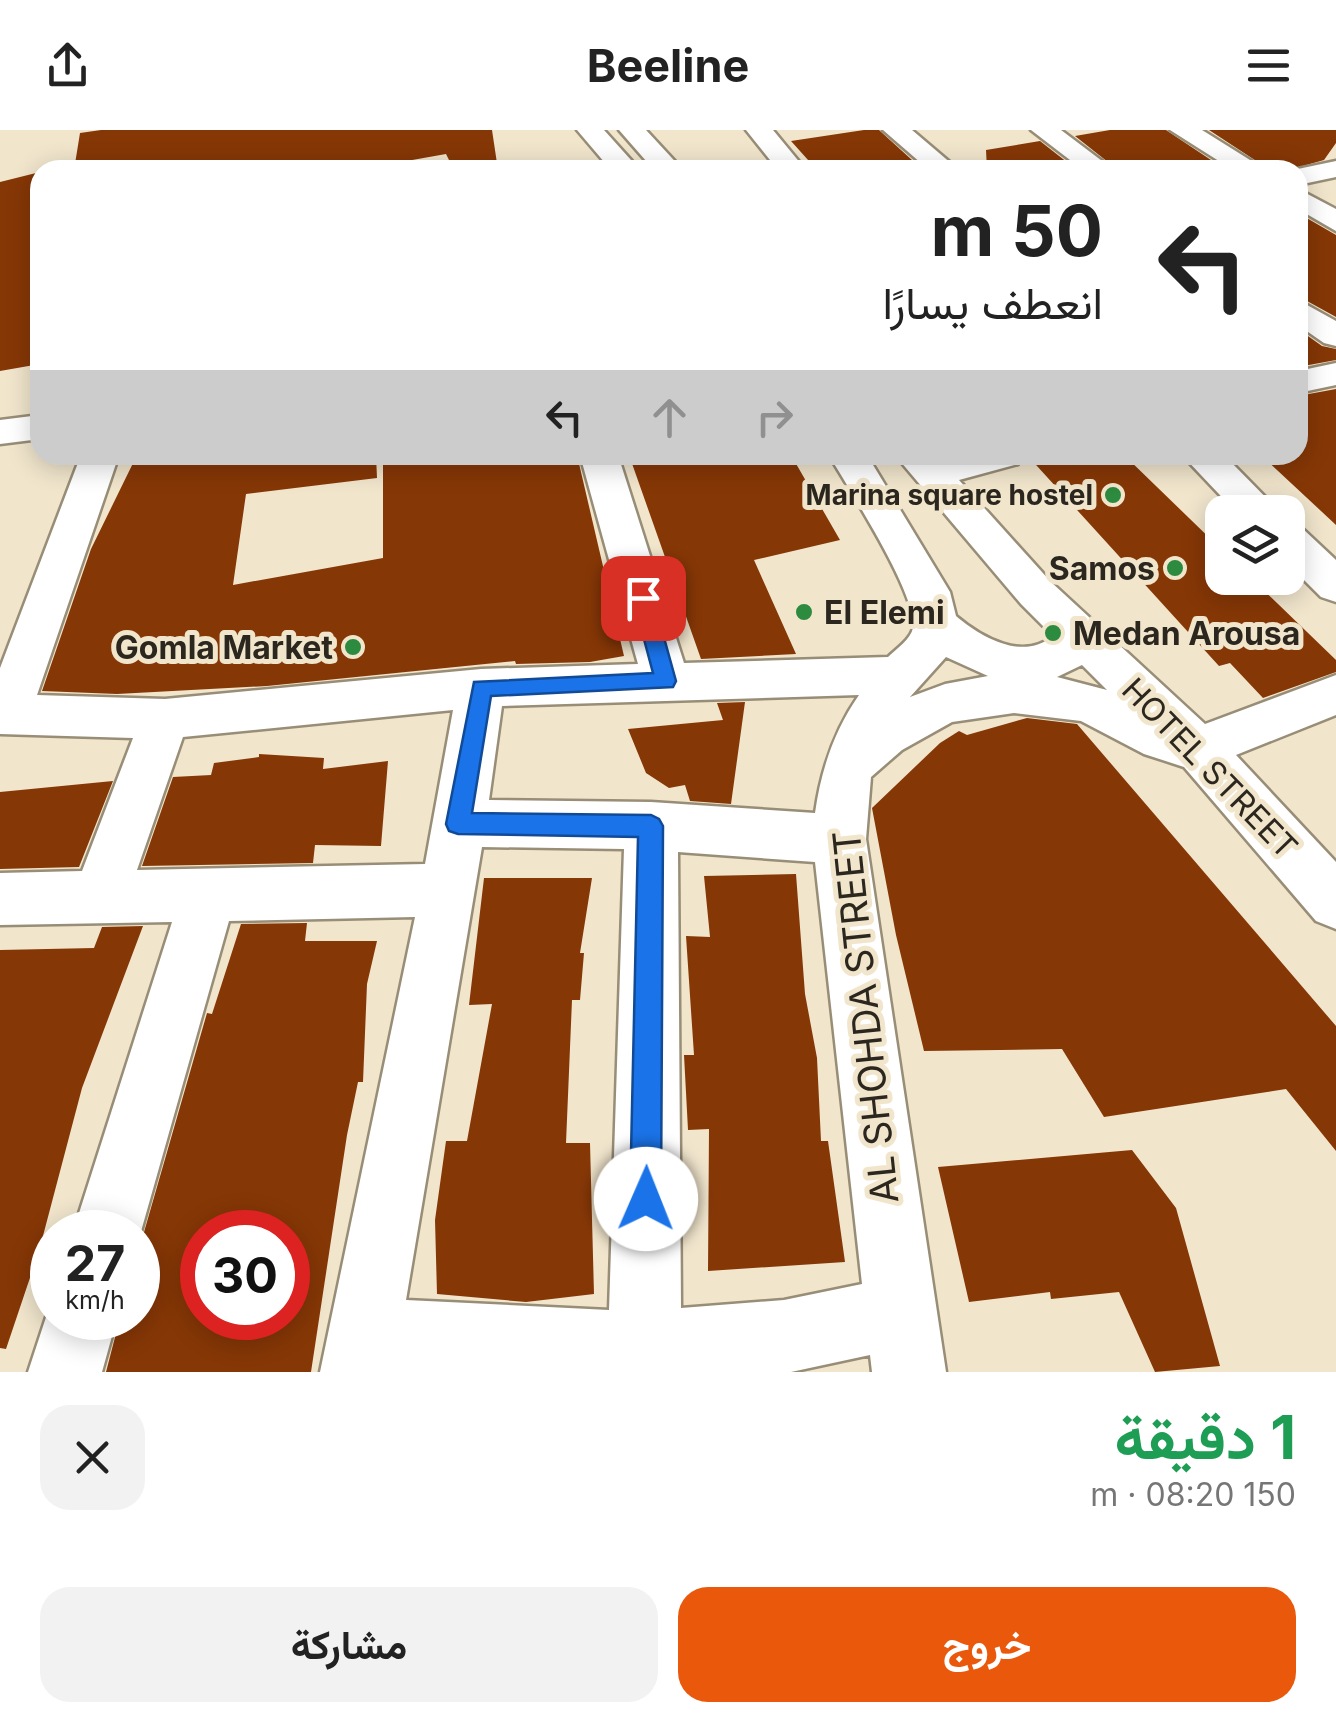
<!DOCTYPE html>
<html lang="ar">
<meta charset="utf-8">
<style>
body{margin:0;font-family:Inter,Vazirmatn,sans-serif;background:#f2f2f2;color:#222;direction:rtl;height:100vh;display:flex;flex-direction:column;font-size:38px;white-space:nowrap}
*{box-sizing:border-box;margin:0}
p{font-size:32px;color:#767676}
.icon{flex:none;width:55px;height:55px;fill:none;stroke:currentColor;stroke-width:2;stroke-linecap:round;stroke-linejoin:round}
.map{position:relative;height:1242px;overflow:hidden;direction:ltr}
.side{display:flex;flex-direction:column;background:#fff;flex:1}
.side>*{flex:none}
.hud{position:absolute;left:30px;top:30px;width:1278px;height:305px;border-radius:30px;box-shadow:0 5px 25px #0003;direction:rtl;background:#fff;color:#222;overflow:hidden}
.fabs{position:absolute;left:1205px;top:365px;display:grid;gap:20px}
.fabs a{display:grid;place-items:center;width:100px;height:100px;border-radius:20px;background:#fff;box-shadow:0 5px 25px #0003;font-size:50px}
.speed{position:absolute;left:30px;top:1080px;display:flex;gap:20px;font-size:50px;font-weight:700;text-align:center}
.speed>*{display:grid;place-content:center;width:130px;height:130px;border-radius:50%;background:#fff;box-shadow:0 5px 25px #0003;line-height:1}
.speed small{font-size:25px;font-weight:400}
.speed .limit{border:15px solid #d22;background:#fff;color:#111}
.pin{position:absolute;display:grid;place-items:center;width:85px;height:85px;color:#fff;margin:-42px;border-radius:20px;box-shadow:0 5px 15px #0006}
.me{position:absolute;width:110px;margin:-55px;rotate:1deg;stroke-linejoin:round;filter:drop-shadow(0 0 8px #0008)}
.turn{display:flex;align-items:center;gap:35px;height:210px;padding:0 40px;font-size:45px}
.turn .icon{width:130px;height:130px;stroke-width:2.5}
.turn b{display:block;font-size:70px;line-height:85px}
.lanes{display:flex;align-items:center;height:95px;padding:0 40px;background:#0003;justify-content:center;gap:50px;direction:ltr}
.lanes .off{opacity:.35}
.round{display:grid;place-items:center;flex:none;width:105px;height:105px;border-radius:30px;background:#f2f2f2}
.headline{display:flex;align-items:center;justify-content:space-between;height:170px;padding:0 40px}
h1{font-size:60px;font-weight:700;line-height:75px;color:#1e9e55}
.primary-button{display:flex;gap:20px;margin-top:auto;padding:20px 40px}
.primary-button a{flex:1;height:115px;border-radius:30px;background:#ea580c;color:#fff;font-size:40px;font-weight:700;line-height:115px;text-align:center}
.primary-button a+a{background:#f2f2f2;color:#222}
header{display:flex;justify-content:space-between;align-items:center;height:130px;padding:0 40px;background:#fff;font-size:45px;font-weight:700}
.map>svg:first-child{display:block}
</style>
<header><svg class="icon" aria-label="menu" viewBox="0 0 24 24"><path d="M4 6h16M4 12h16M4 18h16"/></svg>Beeline<svg class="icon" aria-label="share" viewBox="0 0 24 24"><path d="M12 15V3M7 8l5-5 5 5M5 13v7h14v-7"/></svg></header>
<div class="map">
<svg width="1336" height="1242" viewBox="0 0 1336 1242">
<rect width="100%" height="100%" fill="#f1e5cc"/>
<path fill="#863706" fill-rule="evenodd" d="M101,0H492L498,40H454L446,24L356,40H74L80,3Z
M864,0H879L923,40H817L791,11Z
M1110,0H1166L1226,40H1118L1075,6Z
M1209,0H1336V13L1324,30L1289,40H1270Z
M1040,11L1077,40H987L986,20Z
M40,42V234L0,241V52Z
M1298,83L1336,105V187L1298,166Z
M1298,199L1322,216L1336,219V230L1298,237Z
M1336,259V395L1261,325H1298V266Z
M137,325H376L377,348L246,364L233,455L383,428V325H577L624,526L590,532L516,534L515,531L267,556L117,564L42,561L91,419Z
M629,325H791L840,410L754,430L796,524L701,529Z
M1027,325H1124L1222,420V448H1251L1336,530V542L1263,568L1230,533L1219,536Z
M745,572L731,674L690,671L685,655L669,658L646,643L628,599L723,590L717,573Z
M1027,588L1077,594L1336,896V1021L1286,959L1104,987L1062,919L924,921L896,805L872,678L940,613L959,601L967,605Z
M259,624L324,628L323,639L388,631L381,716L315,715L313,733L142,736L173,647L211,645L214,633L259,627Z
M113,651L79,737L0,739V662Z
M796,744L805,864L817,928L821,1011H828L845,1132L708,1141L709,999L688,1000L684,925H694L686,806L710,807L704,746Z
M484,748H592L580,823H584L580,870H572L566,1013H590L594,1164L526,1172L437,1164L435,1090L446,1011H467L492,874L469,875Z
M307,793L305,811H377L367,854L363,952H358L347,1005L311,1242H106L120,1188H138V1123L207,883L212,884L241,794ZM202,1102H288V1188H202Z
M143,796L82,958L39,1121L6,1219L0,1218V820L94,818L102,797Z
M1132,1020L1176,1078L1220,1236L1155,1242L1119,1162L1051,1169L1050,1162L969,1172L938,1037Z"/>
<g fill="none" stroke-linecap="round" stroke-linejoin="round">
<g stroke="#988d76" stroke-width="5">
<path id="minor" d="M577,0H604L640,40H611Z
M619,0H646L683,40H654Z
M746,0H773L806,40H778Z
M883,0H912L959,40H929Z
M1031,0H1061L1114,40H1083Z
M1170,0H1202L1266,40H1233Z
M1336,31V47L1298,55V40H1293Z
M1298,59L1336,79V101L1298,79Z
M1298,170L1336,191V216L1324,213L1298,195Z
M1336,233V255L1298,263V241Z
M40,285V309L0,314V290Z
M81,325H119L37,565L165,569L481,539L638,534L580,325H618L684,533L888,527C896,519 911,509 913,498C918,465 848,358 829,325H867L950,462L956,486C982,508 1023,531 1053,506L1021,474L895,325H936L940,329L957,325H1023L1018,334L959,350L1051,452L1205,594L1336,545V585L1236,625L1336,732V799L1316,791L1184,637L1144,624L1081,591L1014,583L952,592L902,620L871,647L866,709L946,1242H872L870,1225L791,1242H320L415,787L229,791L138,1112V1102H73L172,792L0,795V743L82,741L133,608L0,604V538ZM946,527L988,546L945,554L910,567ZM1082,535L1107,560L1057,547ZM859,565C834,601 821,640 815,683L651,672L489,670L502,576ZM453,580L425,734L137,740L183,607ZM482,717L624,719L609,1180L406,1170ZM678,722L815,732L862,1154L784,1170L681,1178Z
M1182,325H1224L1280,382H1236Z
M1288,394L1303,399L1336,430V472L1321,467L1288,434Z
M52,1169V1188H117L102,1242H28Z"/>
</g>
<use href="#minor" fill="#fff" fill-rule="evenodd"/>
</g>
<path fill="#1a73e8" stroke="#114b97" stroke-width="2.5" d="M643,461L653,468L676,551L673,557L491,566L472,683L651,685L659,689L663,696L661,1069L656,1080L646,1084L635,1080L630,1069L638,707L458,704L449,701L446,694L474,552L653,543L633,468Z"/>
<g fill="#2c8b3e" stroke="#f1e5cc" stroke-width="4">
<circle cx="1113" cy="365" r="10"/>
<circle cx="1175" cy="438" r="10"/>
<circle cx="804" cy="482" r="10"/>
<circle cx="1053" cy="503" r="10"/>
<circle cx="353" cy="517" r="10"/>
</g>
<g text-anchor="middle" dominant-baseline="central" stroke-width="10" stroke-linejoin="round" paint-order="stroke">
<g font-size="28" font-weight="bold" fill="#2b271e" stroke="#f1e5cc" text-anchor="end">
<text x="1093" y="365">Marina square hostel</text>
</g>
<g font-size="32" font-weight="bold" fill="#2b271e" stroke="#f1e5cc" text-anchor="end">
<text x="1155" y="438">Samos</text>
<text x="824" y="482" text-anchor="start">El Elemi</text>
<text x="1073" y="503" text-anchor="start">Medan Arousa</text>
<text x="333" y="517">Gomla Market</text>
</g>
<g font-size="32" fill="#2b271e" stroke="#f1e5cc">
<text transform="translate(1210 638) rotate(46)">HOTEL STREET</text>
</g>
<g font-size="38" fill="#2b271e" stroke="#f1e5cc">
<text transform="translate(865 887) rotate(-96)">AL SHOHDA STREET</text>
</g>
</g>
</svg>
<div class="fabs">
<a><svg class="icon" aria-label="layers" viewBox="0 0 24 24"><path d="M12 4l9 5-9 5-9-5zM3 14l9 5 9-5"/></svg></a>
</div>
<div class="speed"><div>27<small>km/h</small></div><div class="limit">30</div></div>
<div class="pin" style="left:643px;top:468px;background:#d93025"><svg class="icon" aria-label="arrive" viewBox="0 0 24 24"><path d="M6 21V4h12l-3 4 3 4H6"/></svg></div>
<svg class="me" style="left:646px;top:1069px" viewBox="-20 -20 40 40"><circle r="19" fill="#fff"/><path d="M0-13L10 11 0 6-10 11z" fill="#1a73e8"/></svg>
<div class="hud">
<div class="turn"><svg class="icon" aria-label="left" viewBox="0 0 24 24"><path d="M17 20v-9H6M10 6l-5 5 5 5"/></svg><div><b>50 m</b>انعطف يسارًا</div></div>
<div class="lanes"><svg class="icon" aria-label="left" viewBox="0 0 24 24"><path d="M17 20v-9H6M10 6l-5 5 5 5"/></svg><svg class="icon off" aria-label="ahead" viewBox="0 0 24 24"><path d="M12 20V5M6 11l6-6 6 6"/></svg><svg class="icon off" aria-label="right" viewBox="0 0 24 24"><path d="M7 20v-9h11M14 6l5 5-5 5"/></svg></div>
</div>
</div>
<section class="side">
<div class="headline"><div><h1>1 دقيقة</h1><p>150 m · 08:20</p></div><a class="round"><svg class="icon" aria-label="close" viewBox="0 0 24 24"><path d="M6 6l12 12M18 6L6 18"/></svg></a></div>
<div class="primary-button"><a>خروج</a><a>مشاركة</a></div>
</section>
